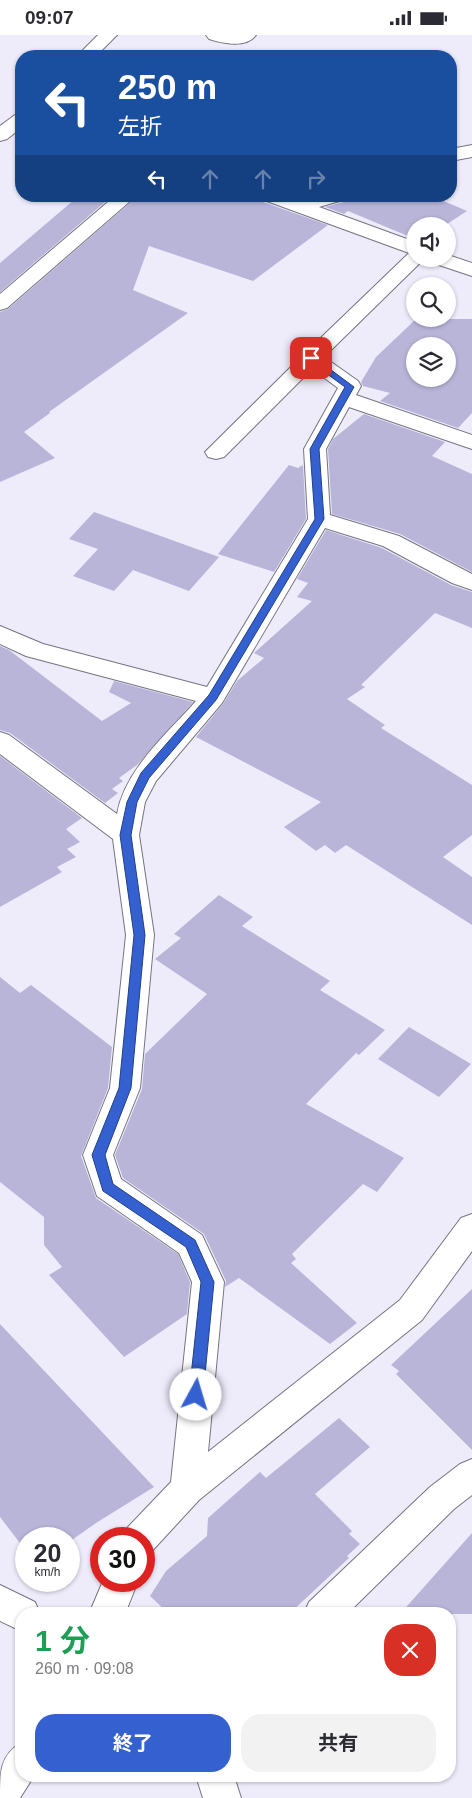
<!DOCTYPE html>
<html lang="ja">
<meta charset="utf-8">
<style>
body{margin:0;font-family:Arial,"Noto Sans JP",sans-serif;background:#f2f2f3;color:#2b2b33;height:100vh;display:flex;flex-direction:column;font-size:19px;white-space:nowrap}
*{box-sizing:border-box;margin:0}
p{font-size:16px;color:#7c7c81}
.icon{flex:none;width:28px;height:28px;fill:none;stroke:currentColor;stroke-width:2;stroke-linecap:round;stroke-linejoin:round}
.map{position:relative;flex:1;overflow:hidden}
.details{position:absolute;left:15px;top:1572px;width:441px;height:175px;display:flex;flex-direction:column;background:#fff;border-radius:20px;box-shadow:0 1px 4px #0004}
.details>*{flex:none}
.guide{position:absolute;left:15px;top:15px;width:442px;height:152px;border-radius:20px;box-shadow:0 1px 4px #0004;background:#1a4fa0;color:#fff;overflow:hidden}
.controls{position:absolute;left:406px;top:182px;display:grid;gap:10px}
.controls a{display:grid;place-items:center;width:50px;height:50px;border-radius:50%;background:#fff;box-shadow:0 1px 4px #0004;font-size:25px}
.speed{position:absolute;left:15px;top:1492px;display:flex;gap:10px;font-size:25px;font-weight:700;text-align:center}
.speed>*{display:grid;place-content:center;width:65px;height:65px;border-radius:50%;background:#fff;box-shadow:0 1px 4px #0004;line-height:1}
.speed small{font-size:12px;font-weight:400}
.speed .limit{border:8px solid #d22;background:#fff;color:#111}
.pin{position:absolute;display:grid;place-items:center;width:42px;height:42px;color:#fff;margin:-21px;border-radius:10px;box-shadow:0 2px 8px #0006}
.me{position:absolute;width:55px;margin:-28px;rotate:6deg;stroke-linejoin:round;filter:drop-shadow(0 0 4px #0008)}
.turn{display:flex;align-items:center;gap:18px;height:105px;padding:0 20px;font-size:22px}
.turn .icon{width:65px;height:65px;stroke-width:2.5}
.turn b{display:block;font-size:35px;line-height:42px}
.lanes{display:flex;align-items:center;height:48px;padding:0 20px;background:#0003;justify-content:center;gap:25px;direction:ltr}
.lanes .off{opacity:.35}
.round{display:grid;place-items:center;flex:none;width:52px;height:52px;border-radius:20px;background:#f2f2f3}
.headline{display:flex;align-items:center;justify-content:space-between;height:85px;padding:0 20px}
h1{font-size:30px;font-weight:700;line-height:38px;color:#1e9e55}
.action{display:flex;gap:10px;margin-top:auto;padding:10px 20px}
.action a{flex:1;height:58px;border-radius:20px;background:#3561d0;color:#fff;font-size:20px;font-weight:700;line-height:58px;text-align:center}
.action a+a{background:#f2f2f3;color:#2b2b33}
.status{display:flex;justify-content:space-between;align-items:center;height:35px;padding:0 25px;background:#fff;direction:ltr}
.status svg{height:14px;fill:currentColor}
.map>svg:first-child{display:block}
</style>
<div class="status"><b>09:07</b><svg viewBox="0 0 49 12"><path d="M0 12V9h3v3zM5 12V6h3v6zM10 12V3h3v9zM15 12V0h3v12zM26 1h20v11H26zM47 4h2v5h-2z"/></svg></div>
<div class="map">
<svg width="472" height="1763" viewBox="0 0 472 1763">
<rect width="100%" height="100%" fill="#eeecfb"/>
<path fill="#b9b5d9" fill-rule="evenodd" d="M84,161H112L0,257V228L75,164L79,165Z
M138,161H260L263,167L328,190L253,246L149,211L133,255L188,278L49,377L50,378L24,397L55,423L0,447V277L8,274Z
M347,161H432L467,176L444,191H415V204L348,176L344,179L325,172L344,167Z
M416,284H472V378L458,393L380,366L390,358L363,351L361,347L376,322ZM415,311H448V344H415Z
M364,379L445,407L432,421L472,439V537L400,499L332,479L328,414L333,404Z
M289,430L298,433L303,430L306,484L274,537L218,519Z
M94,477L219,522L189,556L133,535L114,556L73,541L98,514L69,504Z
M326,495L382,513L451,550L472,557V593L435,578L361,650L365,652L347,664L385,690L381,693L472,750V800L443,822L472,842V890L346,810L335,818L325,810L316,816L284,792L321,767L196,702L223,669L237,646L264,623L254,618L312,566L297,562L308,548L297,544Z
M0,611L9,615L102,686L131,668L109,657L114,646L193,667L137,730L119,743L123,746L112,754L118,758L105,768L10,698L0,695Z
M0,721L82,783L66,794L80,807L67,814L76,822L57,832L62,837L0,872Z
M219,860L253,882L242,891L330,946L320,955L385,995L359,1020L356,1018L306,1069L404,1123L377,1157L363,1149L292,1219L296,1224L291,1228L357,1288L330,1309L239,1243L225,1252L226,1246L204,1199L123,1143L115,1120L142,1054L145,1019L207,959L155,924L181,903L174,899Z
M0,942L20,958L31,950L112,1012L108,1053L81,1121L96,1163L178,1219L190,1247L187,1279L124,1322L49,1240L62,1232L44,1210V1182L0,1147Z
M409,992L471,1029L439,1062L378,1024Z
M472,1254V1415L396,1339L399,1336L391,1330Z
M0,1289L154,1452L96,1488L69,1507V1504H26V1516L0,1482Z
M339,1383L370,1412L315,1459L352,1496L349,1499L360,1509L347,1521L349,1523L289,1579H169L150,1561L166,1536L207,1501L208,1483L260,1437L266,1443Z
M472,1498V1579H400Z"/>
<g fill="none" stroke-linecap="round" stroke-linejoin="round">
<g stroke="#757480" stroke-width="2">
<path id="minor" d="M98,0H117L96,21H77Z
M206,0H256C246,14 222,8 209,4Z
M21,79V93L7,104L0,106V91L15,80Z
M472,110V122L451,126V114Z
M115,161H136L7,273L0,275V259Z
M262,161H290L301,165L315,161H345L343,165L319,172L415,207V224H424L324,322L358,346L361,351L356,360L472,400V414L349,372L326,414L330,480L399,501L472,539V555L452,548L383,511L325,493L222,668L156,746L145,767L139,800L154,900L140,1053L113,1120L121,1144L202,1200L224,1247L208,1417L400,1265L461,1183L472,1179V1216L422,1285L199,1465L152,1516L144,1519V1504H123L128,1492L171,1447L192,1247L179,1218L97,1161L83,1120L110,1053L126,900L113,804L0,719V697L9,700L117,779C125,734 167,699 196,666L26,621L0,609V591L43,609L207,652L308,484L304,414L338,353L312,334L224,422L216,424L208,422L205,417L304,319L409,218L264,165Z
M448,220L472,228V241L433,228L430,224H448Z
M472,1424V1460L454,1474L347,1579H304L309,1567L430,1452L460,1429Z
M103,1546H138L125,1579H89Z
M0,1550L35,1567L40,1579H21V1596L0,1586Z
M21,1708V1741H34L20,1763H0C0,1737 0,1720 21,1708Z
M196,1741H234L241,1763H203Z"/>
</g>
<use href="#minor" fill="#fff" fill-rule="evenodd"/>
</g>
<path fill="#3561d0" stroke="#223f87" d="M311,320L354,352L319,414L324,484L216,665L149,743L137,767L131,800L145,900L131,1053L105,1120L113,1149L195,1205L214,1247L203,1360L201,1364L196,1366L191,1364L189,1360L201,1247L186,1212L103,1156L92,1120L119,1053L134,900L120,800L127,767L141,738L209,660L315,484L310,414L345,352L308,325V321Z"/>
</svg>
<div class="controls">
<a><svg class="icon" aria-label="sound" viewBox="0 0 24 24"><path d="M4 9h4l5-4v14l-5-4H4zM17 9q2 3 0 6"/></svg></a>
<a><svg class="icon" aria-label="search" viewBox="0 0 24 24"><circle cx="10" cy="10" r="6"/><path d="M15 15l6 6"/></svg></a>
<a><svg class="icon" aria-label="layers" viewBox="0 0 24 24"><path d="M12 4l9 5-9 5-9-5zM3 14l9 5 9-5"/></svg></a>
</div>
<div class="speed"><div>20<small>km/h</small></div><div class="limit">30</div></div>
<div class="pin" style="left:311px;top:323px;background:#d93025"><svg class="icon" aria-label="arrive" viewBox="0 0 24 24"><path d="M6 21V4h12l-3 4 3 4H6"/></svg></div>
<svg class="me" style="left:196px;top:1360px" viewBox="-20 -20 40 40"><circle r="19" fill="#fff"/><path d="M0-13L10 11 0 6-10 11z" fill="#3561d0"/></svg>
<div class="guide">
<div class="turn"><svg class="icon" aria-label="left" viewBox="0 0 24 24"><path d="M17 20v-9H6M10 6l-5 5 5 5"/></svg><div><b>250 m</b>左折</div></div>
<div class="lanes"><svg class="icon" aria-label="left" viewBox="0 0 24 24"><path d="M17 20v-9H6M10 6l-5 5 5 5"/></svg><svg class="icon off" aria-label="ahead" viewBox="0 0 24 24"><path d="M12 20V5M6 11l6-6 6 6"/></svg><svg class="icon off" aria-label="ahead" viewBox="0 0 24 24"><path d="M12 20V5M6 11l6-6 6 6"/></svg><svg class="icon off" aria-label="right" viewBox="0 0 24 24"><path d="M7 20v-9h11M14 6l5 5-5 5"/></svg></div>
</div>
<section class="details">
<div class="headline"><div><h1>1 分</h1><p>260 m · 09:08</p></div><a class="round" style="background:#d93025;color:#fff"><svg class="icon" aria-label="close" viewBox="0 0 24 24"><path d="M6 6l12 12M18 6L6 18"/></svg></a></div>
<div class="action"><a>終了</a><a>共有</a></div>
</section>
</div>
